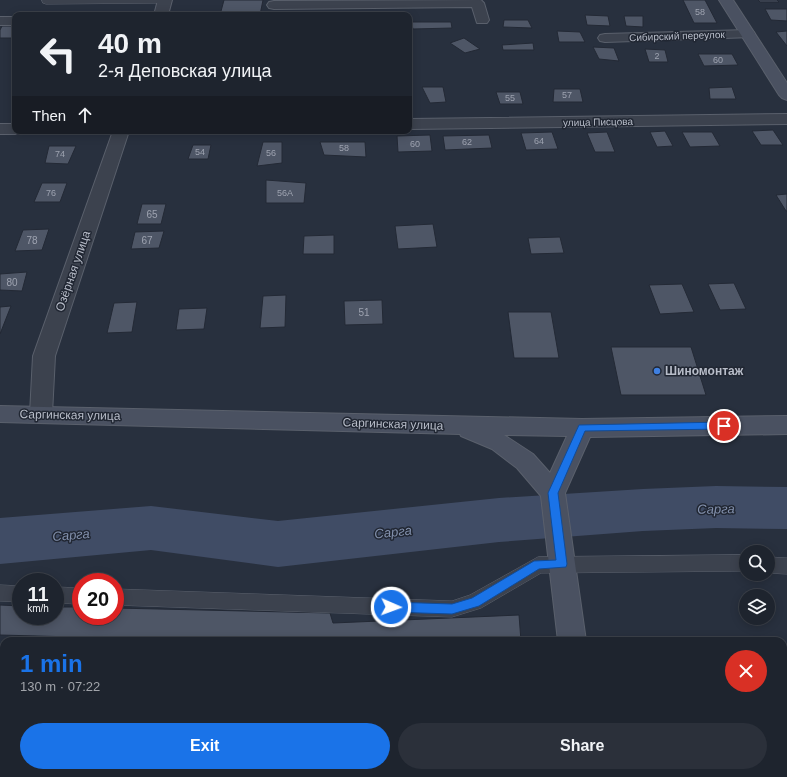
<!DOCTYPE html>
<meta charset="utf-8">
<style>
body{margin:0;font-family:Arial,sans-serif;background:#2b303a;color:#f1f3f6;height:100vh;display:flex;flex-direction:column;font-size:15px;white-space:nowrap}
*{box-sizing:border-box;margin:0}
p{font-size:13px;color:#a1a4aa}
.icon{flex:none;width:22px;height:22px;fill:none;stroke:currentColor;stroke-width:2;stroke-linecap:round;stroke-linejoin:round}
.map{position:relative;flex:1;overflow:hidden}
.side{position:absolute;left:0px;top:637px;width:787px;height:140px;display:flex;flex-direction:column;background:#1e242e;border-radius:12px 12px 0 0;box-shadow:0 2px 10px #0003,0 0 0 1px #3c414a}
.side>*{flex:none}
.banner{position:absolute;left:12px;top:12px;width:400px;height:122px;border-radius:8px;box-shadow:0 2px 10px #0003,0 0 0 1px #3c414a;background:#1e242e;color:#f1f3f6;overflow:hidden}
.tools{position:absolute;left:739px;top:545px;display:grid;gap:8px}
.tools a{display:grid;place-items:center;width:36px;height:36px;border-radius:50%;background:#1e242e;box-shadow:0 2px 10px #0003,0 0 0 1px #3c414a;font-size:20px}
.speed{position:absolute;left:12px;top:573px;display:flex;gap:8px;font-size:20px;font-weight:700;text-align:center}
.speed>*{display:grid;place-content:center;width:52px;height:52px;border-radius:50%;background:#1e242e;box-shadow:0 2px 10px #0003,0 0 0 1px #3c414a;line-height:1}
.speed small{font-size:10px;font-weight:400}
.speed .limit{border:6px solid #d22;background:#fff;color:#111}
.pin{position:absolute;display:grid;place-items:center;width:34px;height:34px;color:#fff;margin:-17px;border:2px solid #fff;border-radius:50%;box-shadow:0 1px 4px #0007}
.me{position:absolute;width:44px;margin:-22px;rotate:92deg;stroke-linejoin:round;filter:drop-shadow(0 0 3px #0008)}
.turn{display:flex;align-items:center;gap:14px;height:84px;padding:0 20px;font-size:18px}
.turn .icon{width:52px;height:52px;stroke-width:2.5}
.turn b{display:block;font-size:28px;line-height:34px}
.then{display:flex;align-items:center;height:38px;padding:0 20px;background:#0003;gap:8px;font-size:15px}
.round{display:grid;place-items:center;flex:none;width:42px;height:42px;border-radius:21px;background:#2b303a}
.summary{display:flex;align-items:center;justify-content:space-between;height:68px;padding:0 20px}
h1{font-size:24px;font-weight:700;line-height:30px;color:#1a73e8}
.button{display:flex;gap:8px;margin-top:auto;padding:8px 20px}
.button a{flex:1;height:46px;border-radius:24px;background:#1a73e8;color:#fff;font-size:16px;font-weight:700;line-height:46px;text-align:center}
.button a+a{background:#2b303a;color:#f1f3f6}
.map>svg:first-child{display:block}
</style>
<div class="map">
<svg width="787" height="777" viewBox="0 0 787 777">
<rect width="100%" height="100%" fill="#28303e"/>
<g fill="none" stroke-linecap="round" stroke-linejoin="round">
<path fill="#404c65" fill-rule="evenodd" d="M716,486L787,487V529L716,528L643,531L499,542L278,567L151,550L0,564V518L151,506L278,521L499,498L643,489Z"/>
</g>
<path fill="#4e5666" stroke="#232935" d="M224,0H263L260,15H220Z
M683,0H705L717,23H694Z
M758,0H777L779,2H760Z
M765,9H787V21L771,20Z
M585,15L608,16L610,26L587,25Z
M624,16H643V27L626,26Z
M504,20H528L532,28L503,27Z
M411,22H451L452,28L413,29Z
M2,26H15V38H0V30Z
M557,31L580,32L585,42H559Z
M787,31V46L776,32Z
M464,38L480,49L465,53L450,43Z
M533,43L534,50H503L502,45Z
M593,47L614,48L619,61L599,59Z
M645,49L665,50L668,62H649Z
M698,54H732L738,65L704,66Z
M422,87H443L446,102L430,103Z
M732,87L736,99H710L709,88Z
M554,89H580L583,102H553Z
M496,92H520L523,104H500Z
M773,130L783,145H761L752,131Z
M665,131L673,146L657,147L650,132Z
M552,132L558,149L526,150L521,133Z
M607,132L615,152H595L587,133Z
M682,132H712L720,146L690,147Z
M430,135L432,151L398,152L397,136Z
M489,135L492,148L445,150L443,136Z
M263,142H282V163L257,166Z
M320,142H365L366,157L324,155Z
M193,145H211L208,159H188Z
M49,146H76L68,164L45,163Z
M266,180L306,183L304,203H266Z
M42,183H67L60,202H34Z
M787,194V211H786L776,195Z
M142,204H166L161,224H137Z
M433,224L437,247L398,249L395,226Z
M49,229L42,250L15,251L23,230Z
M164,231L159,248L131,249L135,232Z
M334,235V254H303L304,236Z
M560,237L564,253L531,254L528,238Z
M27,272L22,291L0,290V274Z
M734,283L746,309L720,310L708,284Z
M682,284L694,312L660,314L649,285Z
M286,295L285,327L260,328L263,296Z
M382,300L383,324L345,325L344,301Z
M137,302L132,332L107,333L114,303Z
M11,306L0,334V307Z
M207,308L204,329L176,330L179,309Z
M508,312H551L559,358H514Z
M611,347H691L706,395H621Z
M0,605L21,606V616H55V607H81V616H115V608L330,613L333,623L519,615L521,641H220L0,635Z
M783,708H787V773L783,772Z
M0,718H4V773H81L33,777H0Z
M681,773H747L748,777L682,776Z"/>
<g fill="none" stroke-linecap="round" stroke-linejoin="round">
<g stroke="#5a606c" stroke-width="1">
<path id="lane" d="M42,0H164L160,3L46,4L43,3Z
M746,555V571L541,573L481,608L452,617L115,605V589L452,601L470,595L538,557Z
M768,557L787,558V574L768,573Z
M0,585L21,586V602L0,601Z
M55,587L81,588V604L55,603Z"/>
</g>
<g stroke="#5a606c" stroke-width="2">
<path id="street" d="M158,0H172L168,15H154Z
M481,0L484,3L489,20L487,23H477L472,7L274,9L269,8L267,5L269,2L274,1Z
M0,17H15V25H0Z
M748,30L753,31L755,34L753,37L605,42L600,41L598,38L600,35L605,34Z
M787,114V124L409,129V119Z
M0,124H15V131H22L15,134H0Z
M113,131H129L55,356L52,414L49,420L41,422L33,420L30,414L33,356Z"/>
</g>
<g stroke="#5a606c" stroke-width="2">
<path id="secondary" d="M719,0H733L787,83V100L782,98L779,95Z
M0,406L582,419L787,416V434L590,437L565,493L586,641H558L541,496L517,468L492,449L461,436L460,434L0,422ZM504,435L567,436L550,473L533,454Z
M576,773H606V777H576Z"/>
</g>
<use href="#lane" fill="#3c424e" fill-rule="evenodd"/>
<use href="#street" fill="#3c424e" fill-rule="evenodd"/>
<use href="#secondary" fill="#4a5161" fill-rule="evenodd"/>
</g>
<path fill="#1a73e8" stroke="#114b97" d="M724,422L729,426L724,429L585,431L558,493L567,564L566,567L539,569L479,606L452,614L391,612L387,611L385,607L387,604L391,602L452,604L472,598L534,561L556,560L548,493L579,425Z"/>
<circle fill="#3f7fe0" stroke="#212733" stroke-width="1.5" cx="657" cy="371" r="4"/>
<g text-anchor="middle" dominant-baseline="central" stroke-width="3" stroke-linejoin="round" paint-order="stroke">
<g font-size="9" fill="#9ea3b0">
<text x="700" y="12">58</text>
<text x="657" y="56">2</text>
<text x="718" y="60">60</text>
<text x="567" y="95">57</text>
<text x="510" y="98">55</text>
<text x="539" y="141">64</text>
<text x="467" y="142">62</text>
<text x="415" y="144">60</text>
<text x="344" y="148">58</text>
<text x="200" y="152">54</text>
<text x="271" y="153">56</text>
<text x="60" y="154">74</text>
<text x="51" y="193">76</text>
<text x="285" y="193">56А</text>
</g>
<g font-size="10" fill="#b8bdc9" stroke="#212733">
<text transform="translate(677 36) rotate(-2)">Сибирский переулок</text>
<text transform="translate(598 122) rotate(-1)">улица Писцова</text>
</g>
<g font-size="10" fill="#9ea3b0">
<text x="152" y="214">65</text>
<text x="32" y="240">78</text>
<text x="147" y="240">67</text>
<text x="12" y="282">80</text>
<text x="364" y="312">51</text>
</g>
<g font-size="12" fill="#b8bdc9" stroke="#212733">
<text transform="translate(73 271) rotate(-71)">Озёрная улица</text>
<text transform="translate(70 415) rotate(1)">Саргинская улица</text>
<text transform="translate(393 424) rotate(2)">Саргинская улица</text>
</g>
<g font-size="12" font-weight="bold" fill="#b8bdc9" stroke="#212733" text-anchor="start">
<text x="665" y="371">Шиномонтаж</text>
</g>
<g font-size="13" font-style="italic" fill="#8391ad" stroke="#212733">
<text transform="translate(716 509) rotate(-1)">Сарга</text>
<text transform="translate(393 532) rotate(-6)">Сарга</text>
<text transform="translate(71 535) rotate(-5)">Сарга</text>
</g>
</g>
</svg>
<div class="tools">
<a><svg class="icon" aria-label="search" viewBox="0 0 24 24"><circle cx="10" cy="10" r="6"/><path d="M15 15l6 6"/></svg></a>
<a><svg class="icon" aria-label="layers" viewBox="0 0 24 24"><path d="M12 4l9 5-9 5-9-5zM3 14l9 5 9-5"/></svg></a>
</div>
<div class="speed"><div>11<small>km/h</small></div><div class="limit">20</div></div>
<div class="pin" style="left:724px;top:426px;background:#d93025"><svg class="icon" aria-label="arrive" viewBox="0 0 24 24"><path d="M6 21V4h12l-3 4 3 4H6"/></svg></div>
<svg class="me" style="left:391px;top:607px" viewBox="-20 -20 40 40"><circle r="17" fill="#1a73e8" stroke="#fff" stroke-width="3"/><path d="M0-11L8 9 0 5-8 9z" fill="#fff"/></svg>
<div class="banner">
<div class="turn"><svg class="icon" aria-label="left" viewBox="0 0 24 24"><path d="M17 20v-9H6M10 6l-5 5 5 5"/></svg><div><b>40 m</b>2-я Деповская улица</div></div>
<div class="then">Then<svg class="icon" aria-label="ahead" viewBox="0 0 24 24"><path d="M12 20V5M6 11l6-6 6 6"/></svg></div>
</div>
<section class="side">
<div class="summary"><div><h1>1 min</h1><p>130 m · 07:22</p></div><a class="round" style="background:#d93025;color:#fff"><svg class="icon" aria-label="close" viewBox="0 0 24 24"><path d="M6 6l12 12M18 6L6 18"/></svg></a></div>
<div class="button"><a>Exit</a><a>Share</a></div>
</section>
</div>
